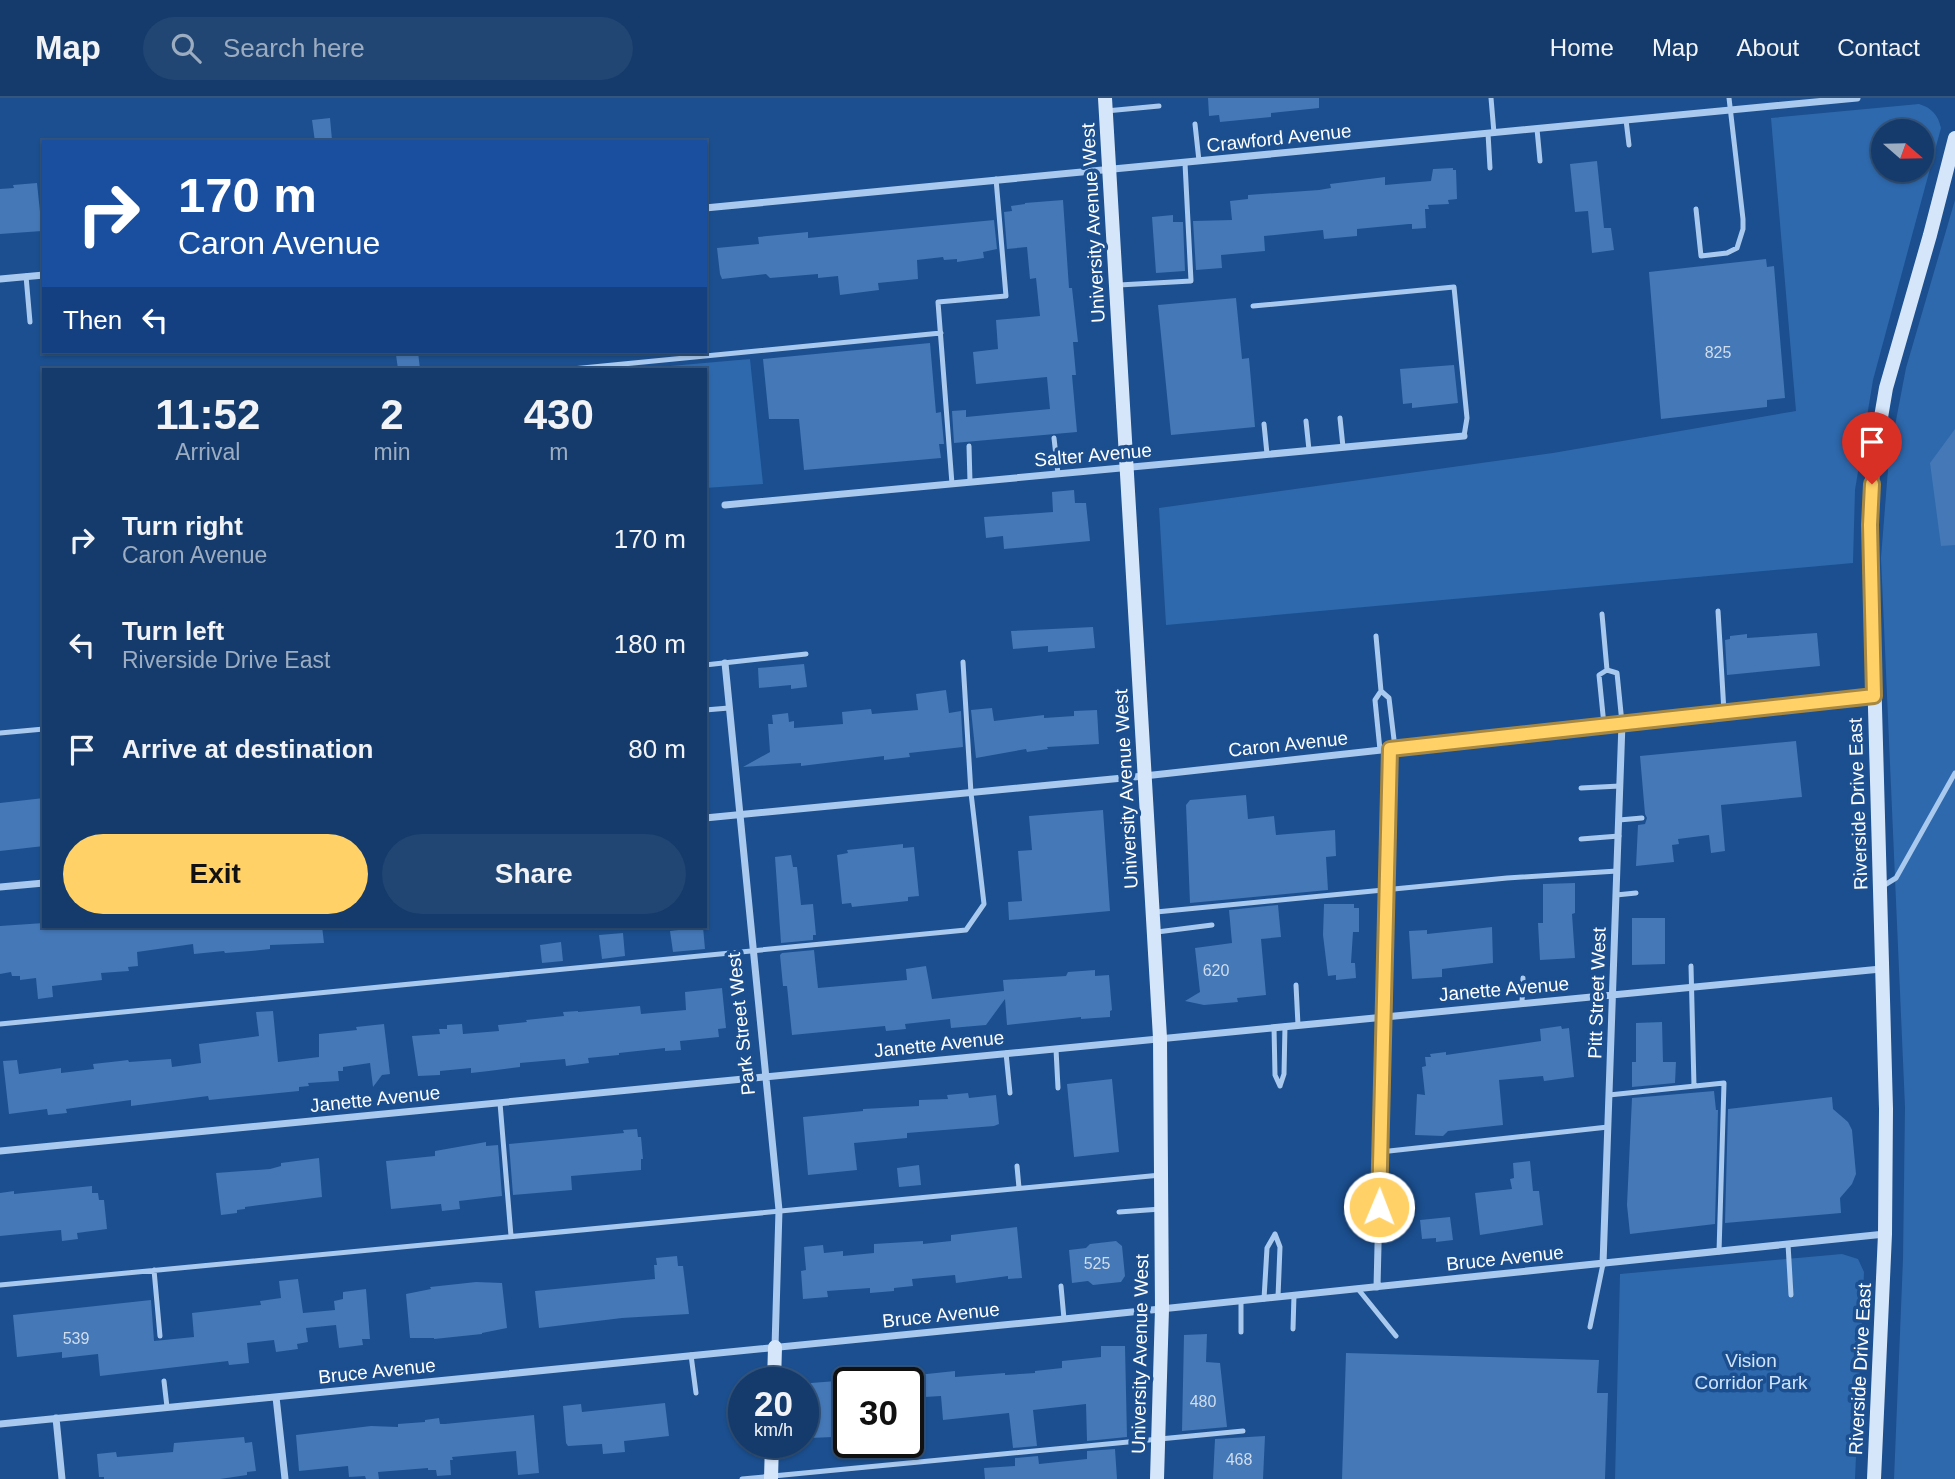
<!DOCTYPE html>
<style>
body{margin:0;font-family:Helvetica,sans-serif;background:#214673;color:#f1f3f6;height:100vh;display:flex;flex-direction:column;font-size:26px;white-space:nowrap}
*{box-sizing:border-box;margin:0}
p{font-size:23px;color:#9dadc1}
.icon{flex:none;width:38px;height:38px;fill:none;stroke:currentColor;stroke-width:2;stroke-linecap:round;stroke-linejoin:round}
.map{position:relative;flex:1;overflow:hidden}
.drawer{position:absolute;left:42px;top:270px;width:665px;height:560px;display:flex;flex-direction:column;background:#143b6b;border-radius:0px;box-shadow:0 2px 5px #0004,0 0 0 2px #33557e}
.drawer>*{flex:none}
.guide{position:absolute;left:42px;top:42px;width:665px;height:214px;border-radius:0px;box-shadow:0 2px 5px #0004,0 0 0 2px #33557e;background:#1a4fa0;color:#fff;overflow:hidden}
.needle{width:46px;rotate:110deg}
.fabs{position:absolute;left:1871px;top:21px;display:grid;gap:14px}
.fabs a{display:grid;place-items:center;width:63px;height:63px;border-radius:50%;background:#143b6b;box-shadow:0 2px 5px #0004,0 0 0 2px #33557e;font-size:35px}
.speed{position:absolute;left:728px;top:1269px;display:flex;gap:14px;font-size:35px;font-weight:700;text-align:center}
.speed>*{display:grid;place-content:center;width:91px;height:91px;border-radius:50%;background:#143b6b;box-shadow:0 2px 5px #0004,0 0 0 2px #33557e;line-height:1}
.speed small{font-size:18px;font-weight:400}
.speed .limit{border:4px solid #111;border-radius:10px;background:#fff;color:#111}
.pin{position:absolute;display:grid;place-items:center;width:60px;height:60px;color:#fff;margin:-72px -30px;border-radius:50% 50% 50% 0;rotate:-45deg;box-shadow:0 0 7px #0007}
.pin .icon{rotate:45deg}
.me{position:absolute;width:77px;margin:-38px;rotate:1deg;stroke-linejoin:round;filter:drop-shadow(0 0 5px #0008)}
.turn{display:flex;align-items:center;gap:24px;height:147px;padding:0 21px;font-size:32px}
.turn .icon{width:91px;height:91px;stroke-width:2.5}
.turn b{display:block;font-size:49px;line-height:60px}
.then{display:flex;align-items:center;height:66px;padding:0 21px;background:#0003;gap:14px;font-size:26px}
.eta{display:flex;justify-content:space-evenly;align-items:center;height:119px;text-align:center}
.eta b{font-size:42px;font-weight:700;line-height:49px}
.primary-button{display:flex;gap:14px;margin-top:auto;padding:14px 21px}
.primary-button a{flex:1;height:80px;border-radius:42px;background:#ffd166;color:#111;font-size:28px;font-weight:700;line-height:80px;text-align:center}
.primary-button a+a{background:#214673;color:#f1f3f6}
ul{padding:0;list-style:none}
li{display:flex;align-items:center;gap:21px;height:105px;padding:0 21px}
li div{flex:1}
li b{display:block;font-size:26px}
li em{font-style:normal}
header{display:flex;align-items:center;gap:42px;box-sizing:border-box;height:98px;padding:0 35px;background:#143b6b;border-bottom:2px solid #33557e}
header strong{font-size:33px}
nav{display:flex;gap:38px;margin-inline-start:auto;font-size:24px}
.search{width:490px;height:63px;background:#214673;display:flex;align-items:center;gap:18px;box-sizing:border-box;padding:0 24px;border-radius:38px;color:#9dadc1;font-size:26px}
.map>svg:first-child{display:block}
</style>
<header>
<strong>Map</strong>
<div class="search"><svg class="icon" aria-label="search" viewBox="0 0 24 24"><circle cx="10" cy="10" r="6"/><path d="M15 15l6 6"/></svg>Search here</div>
<nav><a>Home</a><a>Map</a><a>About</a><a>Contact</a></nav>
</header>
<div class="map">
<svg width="1955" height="1381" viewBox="0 0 1955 1381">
<rect width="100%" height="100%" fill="#1b4f8f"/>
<path fill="#2e69ad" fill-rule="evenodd" d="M1919,6C1932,10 1938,17 1941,30L1873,282L1855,392L1853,465L1166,527L1159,410L1553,355L1796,313L1771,20ZM1922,33V72H1883V33Z
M1955,102V1381H1894L1903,1161L1905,1009L1881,460L1889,359L1906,270Z
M750,261L763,386L705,390V271H636Z
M1842,1156L1858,1161L1864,1174L1855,1381H1615L1620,1176Z"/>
<path fill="#4478b7" d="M1208,0H1319V10L1271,15V19L1220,24L1219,17L1209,18Z
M330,20L332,42L315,44L312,22Z
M1597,63L1604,130H1611L1614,152L1592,155L1588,113L1575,114L1570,66Z
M1453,70V72H1456L1457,101L1448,102L1449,106L1428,107L1429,111H1425L1426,130L1412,131V126H1409L1357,131V138L1324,141L1323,132L1264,138L1265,153L1221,157L1222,170L1196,172L1193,123L1232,122L1230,103L1248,101V97L1319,92L1331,90L1330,86L1385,79V87L1431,83L1433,71Z
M37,85L42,133L0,136V91L14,90L13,87Z
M1063,102L1069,190H1072L1078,244H1073L1076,277H1072L1077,334L954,345L952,313L966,312V319L1050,311L1047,279L976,286L973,254L998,251L996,222L1040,218L1036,180L1030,181L1027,149L1007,151L1004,114L1012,113L1011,108L1025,106V105Z
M1173,117V124H1183L1185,173L1156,175L1152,119Z
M994,122L997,151L983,154L984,160L957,164V161L944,162L943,159L917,162L918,181L878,185L879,192L840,197L838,178L818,180V176L770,180L766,176L722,181L720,176L717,150L759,146L758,139L808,134V140Z
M1766,161L1767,169L1774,168L1785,300L1767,302V309L1661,321L1649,174Z
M1236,200L1242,261L1249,260L1255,329L1171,337L1158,207Z
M930,245L936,315L941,314L944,346H939L941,360L804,372L799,321H769L763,261Z
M418,254L420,271H398L396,257Z
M1454,267L1458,305L1412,310V305L1403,306L1400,271Z
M1955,331V447L1941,448L1930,365Z
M1074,392L1075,405H1086L1090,443L1004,451L1003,438L986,440L984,419L1053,414L1052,394Z
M1093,529L1095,550L1048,554V548L1013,551L1011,533Z
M1817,535L1820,568L1727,577L1725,542L1730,541V538L1747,536V540Z
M804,566L807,589L791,591V587L759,590L758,570Z
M946,592L949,615L961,613L963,649L909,655L910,659L884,662V658L801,668V665L743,669L770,654L768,626H773L772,617L788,615L789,624L794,623V630L843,626L842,614L871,611L872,616L918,612L916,596Z
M992,610L994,623L1044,617V620L1074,618V613L1097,612L1099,646L1047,649L1048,651L1027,654L1026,651L976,660L971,612Z
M1796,643L1802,699L1721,707L1725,753L1711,755L1709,737L1678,741L1679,746L1672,747L1674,764L1636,768L1638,727L1645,726L1647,720L1645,716L1640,658Z
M1246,697L1248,721L1274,718L1276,737L1335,732L1336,758L1326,759L1328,792L1190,805L1186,707L1190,702Z
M44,700V748L0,753V705Z
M1103,712L1110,813L1009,822L1008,804L1022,803L1018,753L1032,752L1029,718Z
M903,746V750L914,749L919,798L908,799V803L852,809L851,805L842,806L837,757L848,755L847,752Z
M791,757L793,769H797L801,807L813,806L816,837H813V842L781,845L775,759Z
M1575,785V815L1572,816L1575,860L1540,862L1538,825H1543V786Z
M1324,806H1354V810H1359V834H1353L1351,865H1355L1356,880L1336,882V877L1328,878L1323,837Z
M1278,807L1281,839L1261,841L1266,897L1237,900L1238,904L1204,907L1185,903L1200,894L1195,850L1232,845L1229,812Z
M1632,820H1665V866L1632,867Z
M44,825V828H322L324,845L270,847V851L251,853L225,855L224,853L194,856L193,846L137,854L138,868L128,869L129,873L101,875L102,882L52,888L53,899L38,901L36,880L20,882V878H12L11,874L0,876V828Z
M703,829L705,851L673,854L670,833Z
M1492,829L1493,865L1442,871V879L1412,881L1409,833L1427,832V836Z
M623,835L625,858L602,861L599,837Z
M561,844L563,863L542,865L540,847Z
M814,852L818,890L907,882L906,871L926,868L932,901L1004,893L1003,882L1066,878L1068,874L1095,872V878L1109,877L1112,912L1110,913V919L1081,921V919L1007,927L1005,901L986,927L951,930L950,921L905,926L906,931L886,933L885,928L792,937L787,888H783L780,857L782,855Z
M722,890L726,930L718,931L719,939L680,943L681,952L665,953V950L619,955V957L588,960L589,965L566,968L565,961L520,965V969L489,973L471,975V970L440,973V977L418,978L412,938L440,936L439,931H447V927L462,926L463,936L499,933L498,927L527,924L526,922L564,918L563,914L578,913V914L640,908L641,916L686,912L685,894Z
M273,913L278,964L319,959V936L357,932L356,929L384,926L390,976L382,977L373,989L370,965L343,969V973H338L339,983L308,985L309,988L299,989V993L209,1002L208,998L131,1008V1002L66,1011L67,1015L48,1017L47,1011L9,1016L3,963L17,962L19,976L61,970V975L94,971L93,966L120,963L128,962L129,964L171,961L172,969L201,965L199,946L259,938L256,914Z
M1662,924L1663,964H1676L1675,985L1632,989V964H1636V925Z
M1561,928L1562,931L1569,930L1574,979L1544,983L1543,978L1499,982L1503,1027L1448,1033L1443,1038L1415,1037L1417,996L1425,997L1422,969L1426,968L1425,959H1431L1430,956L1446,954V957L1541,943L1540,931Z
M1112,981L1119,1054L1074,1059L1067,986Z
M1714,993L1716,1012H1718L1715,1126L1630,1136L1627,1107L1632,1000Z
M968,995L969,1000L996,997L999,1026L994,1028L907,1035V1040L854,1045L857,1072L808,1077L803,1019L863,1013V1011L919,1008V1002L948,1001L947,997Z
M1832,999L1833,1011L1848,1024L1852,1032L1856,1076L1852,1086L1840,1100L1841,1115L1725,1125L1728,1011Z
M637,1031L638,1039H641L643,1061H641V1072L571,1078L572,1092L513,1097L509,1046L624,1035L623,1032Z
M486,1044V1048L498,1047L502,1098L459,1103L460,1111L442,1113L441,1106L391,1111L386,1063L435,1058V1053Z
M319,1060L322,1099L245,1109V1111L237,1112V1115L221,1117L216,1075L270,1071L281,1068V1065Z
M1530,1063L1533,1093H1539L1543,1127L1480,1137L1475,1095L1512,1091L1510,1081L1514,1080L1513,1065Z
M919,1067L921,1087L899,1089L897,1070Z
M92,1088V1095H98L99,1102H104L107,1131L77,1135L78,1141L62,1143L61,1132L0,1138V1095L14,1093V1096Z
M1450,1119L1453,1142L1436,1144V1140L1422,1141L1420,1122Z
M1017,1129L1022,1180L1008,1181V1178L956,1185L955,1177L912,1181L913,1188L894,1190V1193L870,1195V1190L827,1193L828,1199L803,1201L801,1173L806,1172L804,1149L823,1147L824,1155L843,1153V1158L874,1155V1146L923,1143V1146L951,1143V1137Z
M1116,1143L1122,1148L1125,1178L1121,1184L1093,1187L1088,1183L1072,1185L1069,1152L1086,1150L1090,1146Z
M677,1158L678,1168H683L689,1216L622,1220L539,1230L535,1193L655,1181L654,1167H657L656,1160Z
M298,1181L303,1215L335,1212L334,1203L343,1201V1194L366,1191L370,1241H362L363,1247L339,1250L336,1227L306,1230L308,1244L297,1246L298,1251L276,1254L274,1242L247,1245L249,1265L229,1267L228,1263L100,1278L98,1256L62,1260V1254L17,1259L13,1217L151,1202L154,1243L194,1239L192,1215L261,1207L260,1203L281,1200L279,1183Z
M476,1184L502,1185L507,1230L482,1235V1236L434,1241V1240H410L406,1196L431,1191L430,1189Z
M1207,1236L1206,1264L1220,1265L1227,1329L1182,1333L1184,1237Z
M1101,1248H1125L1127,1339L1087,1343L1086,1306L1033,1312L1037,1348L1013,1350L1009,1315L943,1322L941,1298L908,1300V1278L955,1273V1279L1005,1275V1277L1035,1275V1273L1062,1270V1263L1101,1259Z
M1346,1255L1599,1262L1597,1295H1608L1605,1381H1342Z
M849,1282V1325L832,1326L833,1339L810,1340L807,1290L811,1285Z
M665,1305L669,1338L624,1343L625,1354L603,1356L602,1346L568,1348L566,1345L563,1308L581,1306L582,1314Z
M534,1317L539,1375L518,1377L516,1353L452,1359L453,1362H450L451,1377L437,1378L436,1372H428V1370L378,1374L379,1381H366L365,1378L349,1379L348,1368L299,1373L296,1337L371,1328L398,1329V1326L425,1324V1322L439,1320L440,1326H445Z
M1265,1338L1263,1381H1213L1215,1341Z
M244,1339L245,1345L252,1344L256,1373L247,1374V1377L220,1381H104V1379H99L97,1356L116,1354L117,1359L173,1354L174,1345Z
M1115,1351L1117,1381H985L984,1370L1015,1368V1360L1038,1358L1039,1366L1087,1361V1353Z"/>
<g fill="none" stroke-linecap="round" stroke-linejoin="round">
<path stroke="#a9c9ee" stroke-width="5" d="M1491,0L1494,35
M1106,13L1159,8
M1626,22L1629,47
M1195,26L1199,63
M1537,31L1540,63
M1488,35L1490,70
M1696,111L1701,158L1727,155L1737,150L1743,131V121L1729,0
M26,178L30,224
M1119,187L1191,183L1185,65
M1253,208L1454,189L1467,320L1464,338
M572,271L941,235
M1340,320L1343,349
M1306,323L1309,352
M1264,326L1267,356
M1054,340L1058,376
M969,348L970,384
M952,386L938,204L1006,198L996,81
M1718,513L1724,614
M1602,516L1607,572
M1376,538L1381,593L1375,602L1380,652
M705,567L806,556
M1607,572L1617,575L1622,625
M1381,593L1389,600L1395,650
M705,612L729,610
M1604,627L1599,577L1607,572
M0,635L44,631
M1581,690L1620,688
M1619,722L1642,720
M1581,741L1619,738
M1883,788L1896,780L1955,675
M1616,797L1636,795
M1156,814L1507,780L1617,773
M1157,834L1212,827
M1691,868L1694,988
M1296,887L1298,927
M1522,905L1523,880
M0,926L966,832L984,806L971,695L963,564
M1274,929L1275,977L1280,988
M1056,951L1058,990
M1006,955L1010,995
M1280,988L1284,976L1285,928
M1609,997L1724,985L1719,1154
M500,1005L511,1138
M1380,1054L1608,1029
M1017,1068L1019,1090
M1119,1114L1161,1111
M1275,1136L1280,1149L1278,1199
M1788,1146L1791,1197
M154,1172L160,1238
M0,1187L1161,1077
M1061,1188L1064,1221
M1358,1191L1396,1238
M1264,1201L1267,1150L1275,1136
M1241,1203V1234
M1590,1229L1603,1166
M1293,1231L1294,1197
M691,1257L696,1295
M164,1283L167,1309
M742,1381L1243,1333"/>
<path stroke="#a9c9ee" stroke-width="7" d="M705,110L1857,0
M0,181L44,177
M725,407L1464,338
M725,565L779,1112L775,1249
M705,720L1144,678L1874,598
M0,789L44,785
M0,1053L1881,871
M1603,1166L1622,625
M1377,1189L1390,651
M276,1299L285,1381
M56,1320L62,1381
M0,1326L1064,1221L1885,1136"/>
<path stroke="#d6e6fa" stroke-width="14" d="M1105,0L1160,940L1162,1211L1157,1381
M774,1284L775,1249
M771,1381L772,1344
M1874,1381L1885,1136L1886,1011L1870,427L1873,366L1886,290L1930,137L1955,40"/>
</g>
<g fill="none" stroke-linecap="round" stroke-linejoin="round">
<g stroke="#a68842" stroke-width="18">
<path id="route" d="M1379,1109L1390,651L1874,598L1870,427L1872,386"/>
</g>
<use href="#route" stroke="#ffd166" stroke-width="12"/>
</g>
<g text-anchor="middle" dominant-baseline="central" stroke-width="7" stroke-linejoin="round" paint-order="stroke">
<g font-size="16" fill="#d0dded">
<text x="1718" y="254">825</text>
<text x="1216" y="872">620</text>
<text x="1097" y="1165">525</text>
<text x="76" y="1240">539</text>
<text x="1203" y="1303">480</text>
<text x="1239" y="1361">468</text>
</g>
<g font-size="19" fill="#fff" stroke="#1b4f8f">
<text transform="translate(1279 40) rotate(-6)">Crawford Avenue</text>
<text transform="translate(1093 125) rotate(-93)">University Avenue West</text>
<text transform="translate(1093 357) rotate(-5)">Salter Avenue</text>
<text transform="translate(1288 646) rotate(-6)">Caron Avenue</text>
<text transform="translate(1126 691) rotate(-93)">University Avenue West</text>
<text transform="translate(1858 706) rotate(-92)">Riverside Drive East</text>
<text transform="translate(1504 891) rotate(-5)">Janette Avenue</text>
<text transform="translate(1597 895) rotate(-88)">Pitt Street West</text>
<text transform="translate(741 926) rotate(-96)">Park Street West</text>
<text transform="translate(939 946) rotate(-6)">Janette Avenue</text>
<text transform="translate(375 1001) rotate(-6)">Janette Avenue</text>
<text transform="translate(1505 1160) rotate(-6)">Bruce Avenue</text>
<text transform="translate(941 1217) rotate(-6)">Bruce Avenue</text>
<text transform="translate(1140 1256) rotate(-89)">University Avenue West</text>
<text transform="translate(1860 1271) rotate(-87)">Riverside Drive East</text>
<text transform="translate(377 1273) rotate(-6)">Bruce Avenue</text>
</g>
<g font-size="19" fill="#cfe3fa" stroke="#1b4f8f">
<text x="1751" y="1262">Vision<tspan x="1751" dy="22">Corridor Park</tspan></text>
</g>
</g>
</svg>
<div class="fabs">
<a><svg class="needle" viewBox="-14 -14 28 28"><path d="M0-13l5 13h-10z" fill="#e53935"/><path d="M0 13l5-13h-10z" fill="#9dadc1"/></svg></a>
</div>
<div class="speed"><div>20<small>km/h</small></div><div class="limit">30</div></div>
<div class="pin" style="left:1872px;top:386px;background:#d93025"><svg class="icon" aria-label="arrive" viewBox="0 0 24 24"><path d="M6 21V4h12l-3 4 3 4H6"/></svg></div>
<svg class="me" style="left:1379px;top:1109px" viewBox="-20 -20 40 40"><circle r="17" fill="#ffd166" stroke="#fff" stroke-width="3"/><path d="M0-11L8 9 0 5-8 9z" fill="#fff"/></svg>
<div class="guide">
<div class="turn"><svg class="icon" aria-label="right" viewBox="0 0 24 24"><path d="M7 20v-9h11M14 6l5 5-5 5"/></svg><div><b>170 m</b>Caron Avenue</div></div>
<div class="then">Then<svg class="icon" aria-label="left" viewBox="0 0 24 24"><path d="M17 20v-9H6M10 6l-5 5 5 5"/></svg></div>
</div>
<section class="drawer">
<div class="eta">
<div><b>11:52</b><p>Arrival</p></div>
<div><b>2</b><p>min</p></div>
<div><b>430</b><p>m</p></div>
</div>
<ul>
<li><svg class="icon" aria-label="right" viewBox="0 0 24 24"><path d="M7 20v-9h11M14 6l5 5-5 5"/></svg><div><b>Turn right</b><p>Caron Avenue</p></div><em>170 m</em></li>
<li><svg class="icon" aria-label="left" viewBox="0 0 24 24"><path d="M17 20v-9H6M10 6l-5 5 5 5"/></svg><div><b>Turn left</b><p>Riverside Drive East</p></div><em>180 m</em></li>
<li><svg class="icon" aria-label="arrive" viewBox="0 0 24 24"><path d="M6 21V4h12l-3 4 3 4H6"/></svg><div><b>Arrive at destination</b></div><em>80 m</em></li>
</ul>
<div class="primary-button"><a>Exit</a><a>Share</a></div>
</section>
</div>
